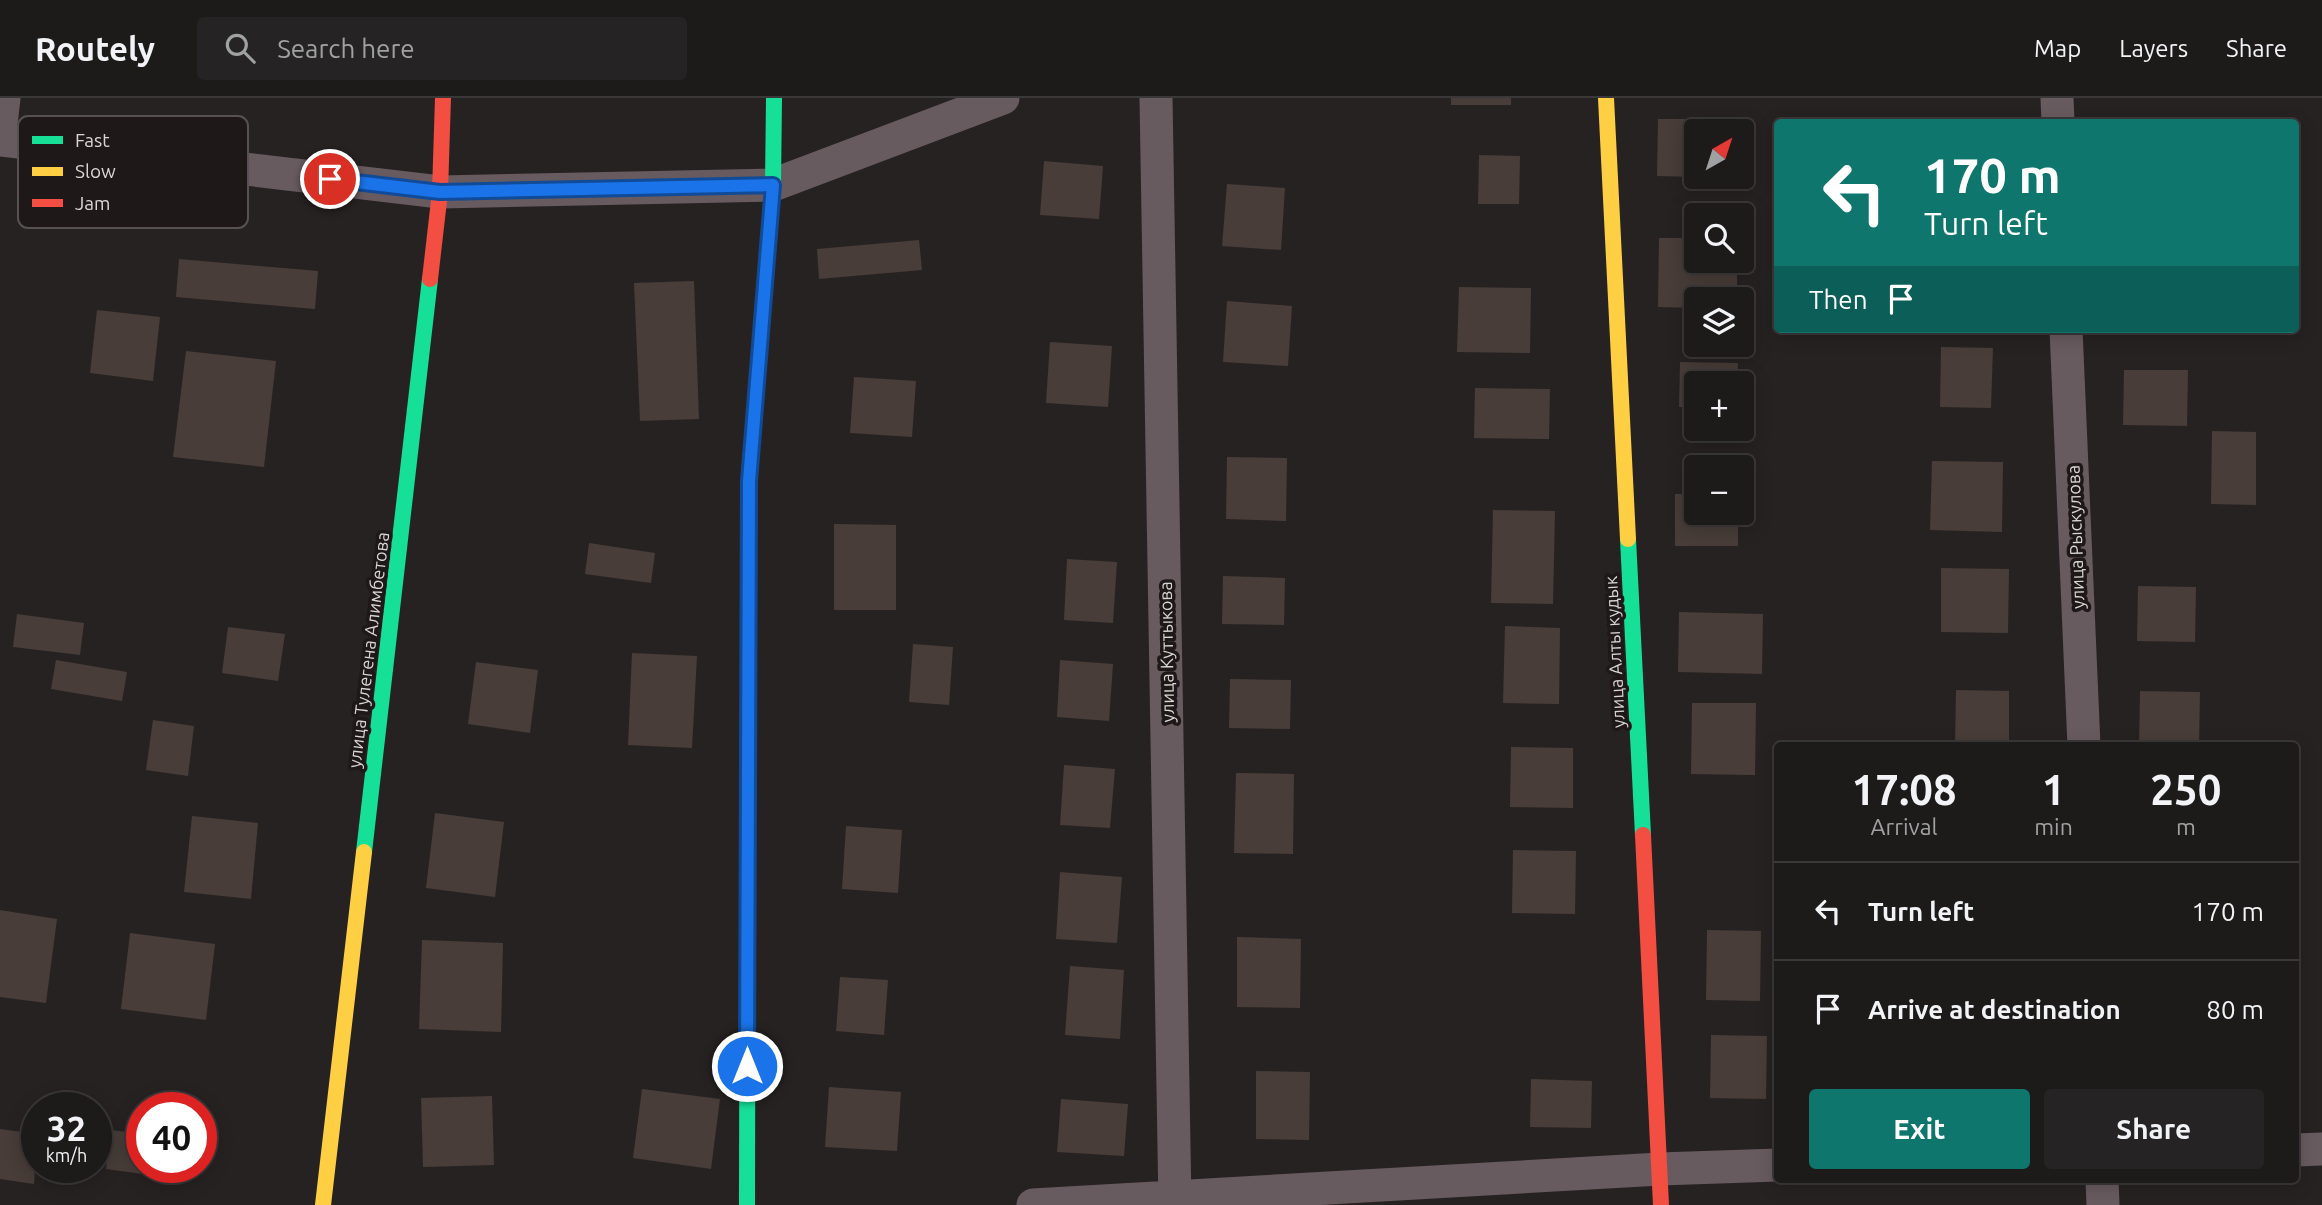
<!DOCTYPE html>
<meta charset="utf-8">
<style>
body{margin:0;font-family:Ubuntu,sans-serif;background:#252323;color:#f1f3f6;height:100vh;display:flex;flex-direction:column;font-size:26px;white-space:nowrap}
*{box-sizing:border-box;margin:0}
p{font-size:23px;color:#a0a1a2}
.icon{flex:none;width:38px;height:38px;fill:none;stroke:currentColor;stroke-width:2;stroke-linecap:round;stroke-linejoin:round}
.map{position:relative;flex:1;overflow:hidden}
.side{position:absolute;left:1774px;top:644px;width:525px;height:441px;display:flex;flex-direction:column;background:#1d1a1a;border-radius:7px;box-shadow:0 4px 18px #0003,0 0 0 2px #3b3839}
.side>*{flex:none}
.top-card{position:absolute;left:1774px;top:21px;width:525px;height:214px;border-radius:7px;box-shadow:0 4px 18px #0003,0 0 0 2px #3b3839;background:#0f766e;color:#fff;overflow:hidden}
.needle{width:46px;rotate:39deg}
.buttons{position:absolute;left:1684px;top:21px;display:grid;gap:14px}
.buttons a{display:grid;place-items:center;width:70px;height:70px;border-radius:7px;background:#1d1a1a;box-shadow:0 4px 18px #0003,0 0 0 2px #3b3839;font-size:35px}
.speed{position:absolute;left:21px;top:994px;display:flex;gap:14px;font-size:35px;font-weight:700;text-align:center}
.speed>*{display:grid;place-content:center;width:91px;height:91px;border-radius:50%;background:#1d1a1a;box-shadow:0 4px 18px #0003,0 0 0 2px #3b3839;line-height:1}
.speed small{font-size:18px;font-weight:400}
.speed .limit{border:10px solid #d22;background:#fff;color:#111}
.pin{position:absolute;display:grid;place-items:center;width:60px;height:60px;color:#fff;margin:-30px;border:4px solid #fff;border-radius:50%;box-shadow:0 2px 7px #0007}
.me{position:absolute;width:77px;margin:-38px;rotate:0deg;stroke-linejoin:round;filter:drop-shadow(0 0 5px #0008)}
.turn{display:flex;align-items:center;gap:24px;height:147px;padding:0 35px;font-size:32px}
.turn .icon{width:91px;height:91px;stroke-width:2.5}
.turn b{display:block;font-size:49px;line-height:60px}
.then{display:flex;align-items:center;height:66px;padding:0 35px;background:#0003;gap:14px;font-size:26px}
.eta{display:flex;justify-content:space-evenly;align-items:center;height:119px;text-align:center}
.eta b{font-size:42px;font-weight:600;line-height:49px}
.action{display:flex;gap:14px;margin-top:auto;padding:14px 35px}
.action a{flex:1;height:80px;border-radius:7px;background:#0f766e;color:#fff;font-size:28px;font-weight:600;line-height:80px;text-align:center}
.action a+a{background:#252323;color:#f1f3f6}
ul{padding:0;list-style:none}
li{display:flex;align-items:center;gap:21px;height:98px;padding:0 35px;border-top:2px solid #3b3839}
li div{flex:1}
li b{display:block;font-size:26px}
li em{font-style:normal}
header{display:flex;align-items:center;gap:42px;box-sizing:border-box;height:98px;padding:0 35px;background:#1d1a1a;border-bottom:2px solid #3b3839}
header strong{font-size:33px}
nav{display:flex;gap:38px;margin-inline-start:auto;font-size:24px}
.search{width:490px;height:63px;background:#252323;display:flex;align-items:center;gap:18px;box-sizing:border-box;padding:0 24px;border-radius:7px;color:#a0a1a2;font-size:26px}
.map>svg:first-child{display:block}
</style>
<header>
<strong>Routely</strong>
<div class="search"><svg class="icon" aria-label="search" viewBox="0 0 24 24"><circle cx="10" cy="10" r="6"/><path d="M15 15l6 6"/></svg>Search here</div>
<nav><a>Map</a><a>Layers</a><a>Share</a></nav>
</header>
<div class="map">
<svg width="2322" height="1107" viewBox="0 0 2322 1107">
<rect width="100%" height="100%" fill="#272222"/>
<path fill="#483d38" d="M1451,0H1511V7H1451Z
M1658,21H1711V33H1696V79L1657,78Z
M1479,57L1520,58L1519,106H1478Z
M1044,63L1103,68L1099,121L1040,117Z
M1227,86L1285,90L1281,152L1222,148Z
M1659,140H1696V163H1737V201H1696V210L1658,209Z
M919,142L922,172L819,181L817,151Z
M179,161L318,173L315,211L176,199Z
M694,183L699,321L640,323L634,185Z
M1459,189L1531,190L1530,255L1457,254Z
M1227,203L1292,208L1288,268L1223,264Z
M97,212L160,219L153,283L90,275Z
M1050,244L1112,248L1108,309L1046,305Z
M1941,249L1993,250L1991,310L1940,309Z
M186,253L276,263L264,369L173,359Z
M1680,264L1738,265L1737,285H1696V309H1679Z
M2124,272H2188L2187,328L2123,327Z
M854,279L916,283L912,339L850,335Z
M1475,290L1550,291L1549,341L1474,340Z
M2212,333L2256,334V407L2211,406Z
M1227,359L1287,360L1286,423L1226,421Z
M1932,363L2003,364L2002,434L1930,432Z
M1675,396H1696V415H1738V448H1675Z
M1493,412L1555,413L1553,506L1491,505Z
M834,426L896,427V512H834Z
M589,445L655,455L651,485L585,476Z
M1067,461L1117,464L1113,525L1064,522Z
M1941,470L2009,471L2008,535L1941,534Z
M1223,478L1285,480L1284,527L1222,526Z
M2138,488L2196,489L2195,544L2137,543Z
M1679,514L1763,516L1762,576L1678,574Z
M17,516L84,525L80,557L13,549Z
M1505,528L1560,530L1559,606L1503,605Z
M228,529L285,536L278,583L222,575Z
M913,546L953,549L949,607L909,604Z
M632,555L697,558L692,650L628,647Z
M56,562L127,574L122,603L51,591Z
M1060,562L1113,566L1109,623L1057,619Z
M476,564L538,572L530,635L468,626Z
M1230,581L1291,582L1290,631L1229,630Z
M1956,592L2009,593V648H1955Z
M2140,593L2200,594L2199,648H2139Z
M1692,605H1756L1755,677L1691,676Z
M153,622L194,628L188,678L146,672Z
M1511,649L1573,650V710L1510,709Z
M1064,667L1115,671L1110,730L1060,727Z
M1236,675L1294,676L1293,756L1234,755Z
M435,715L504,724L495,799L426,790Z
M192,718L258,725L251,801L184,794Z
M846,728L902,732L898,795L842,791Z
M1513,752L1576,753L1575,816L1512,815Z
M1060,774L1122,779L1117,845L1056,841Z
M0,812L57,821L46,905L0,899Z
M1707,832L1761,833L1760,903L1706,902Z
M130,835L215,846L206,922L121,911Z
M1237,839L1301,841L1300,910L1237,909Z
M422,842L503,845L501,934L419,931Z
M1070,868L1124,872L1120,941L1065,937Z
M840,879L888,882L884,937L836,933Z
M1711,937L1767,938L1766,1001L1710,1000Z
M1256,973L1310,974L1309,1042L1256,1041Z
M1531,981L1592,983L1591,1030L1530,1029Z
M829,989L901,994L897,1053L825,1049Z
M642,991L720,1001L711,1071L633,1060Z
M492,998L494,1067L423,1069L421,1000Z
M1061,1001L1128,1006L1124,1058L1057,1054Z
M0,1031L37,1036L34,1086L0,1081Z
M111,1032L142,1036V1069H159L157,1078L106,1071Z"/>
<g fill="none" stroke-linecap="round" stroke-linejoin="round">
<path stroke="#685b60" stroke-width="33" d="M1156,0L1175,1107
M2057,0L2058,24
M0,35L4,0
M0,42L440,94L773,87L1003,0
M2066,231L2084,648
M2296,1052L2322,1051
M2102,1082L2103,1107
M1033,1107L1660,1071L1778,1067"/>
<path stroke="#16e098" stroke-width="16" d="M759,258L773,87L774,0
M1628,441L1643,737
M364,754L430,181
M747,1107L748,593"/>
<path stroke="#ffcf43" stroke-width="16" d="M1606,0L1628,441
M748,593L749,383L759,258
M323,1107L364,754"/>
<path stroke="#f24e42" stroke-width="16" d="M430,181L440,94L443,0
M1643,737L1661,1107"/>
</g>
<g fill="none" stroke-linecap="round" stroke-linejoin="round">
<g stroke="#114b97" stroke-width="18">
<path id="route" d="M330,81L440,94L773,87L749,383L747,968"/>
</g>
<use href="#route" stroke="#1a73e8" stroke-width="12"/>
</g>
<g text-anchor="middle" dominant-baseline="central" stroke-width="7" stroke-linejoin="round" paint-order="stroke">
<g font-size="18" fill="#dbd6d6" stroke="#1e1818">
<text transform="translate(2075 439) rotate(-92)">улица Рыскулова</text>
<text transform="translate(368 552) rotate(-83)">улица Тулегена Алимбетова</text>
<text transform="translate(1166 554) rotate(-91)">улица Куттыкова</text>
<text transform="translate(1614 554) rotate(-93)">улица Алты кудык</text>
</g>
</g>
<rect x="18" y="18" width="230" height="112" rx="10" fill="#1e1818" stroke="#575151" stroke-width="2"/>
<rect x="32" y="38" width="31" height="8" fill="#16e098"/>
<rect x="32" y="69" width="31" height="9" fill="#ffcf43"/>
<rect x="32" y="101" width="31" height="8" fill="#f24e42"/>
<g font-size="19" fill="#dbd6d6">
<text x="75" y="49">Fast</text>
<text x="75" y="80">Slow</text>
<text x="75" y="112">Jam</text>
</g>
</svg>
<div class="buttons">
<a><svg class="needle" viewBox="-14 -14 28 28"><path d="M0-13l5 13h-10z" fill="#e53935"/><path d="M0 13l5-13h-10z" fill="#a0a1a2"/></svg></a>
<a><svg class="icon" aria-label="search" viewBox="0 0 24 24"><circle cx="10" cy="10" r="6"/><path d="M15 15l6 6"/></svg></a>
<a><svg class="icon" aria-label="layers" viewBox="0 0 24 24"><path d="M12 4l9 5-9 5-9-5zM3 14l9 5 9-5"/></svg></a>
<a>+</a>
<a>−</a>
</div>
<div class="speed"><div>32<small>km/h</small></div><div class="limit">40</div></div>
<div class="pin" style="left:330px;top:81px;background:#d93025"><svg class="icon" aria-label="arrive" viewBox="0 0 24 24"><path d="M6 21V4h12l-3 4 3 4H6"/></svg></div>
<svg class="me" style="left:747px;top:968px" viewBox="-20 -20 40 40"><circle r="17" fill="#1a73e8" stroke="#fff" stroke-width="3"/><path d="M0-11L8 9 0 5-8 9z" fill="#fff"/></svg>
<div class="top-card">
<div class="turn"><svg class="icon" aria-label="left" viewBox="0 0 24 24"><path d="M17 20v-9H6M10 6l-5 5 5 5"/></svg><div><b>170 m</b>Turn left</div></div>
<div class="then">Then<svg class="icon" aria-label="arrive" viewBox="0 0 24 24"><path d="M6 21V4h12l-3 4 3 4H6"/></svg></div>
</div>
<section class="side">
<div class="eta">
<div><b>17:08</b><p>Arrival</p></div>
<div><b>1</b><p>min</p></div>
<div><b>250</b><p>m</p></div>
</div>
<ul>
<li><svg class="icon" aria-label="left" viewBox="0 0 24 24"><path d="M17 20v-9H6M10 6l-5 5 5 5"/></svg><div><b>Turn left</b></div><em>170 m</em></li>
<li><svg class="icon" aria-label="arrive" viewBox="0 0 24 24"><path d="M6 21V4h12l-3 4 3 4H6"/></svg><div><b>Arrive at destination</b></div><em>80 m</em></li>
</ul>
<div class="action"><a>Exit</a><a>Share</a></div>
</section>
</div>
